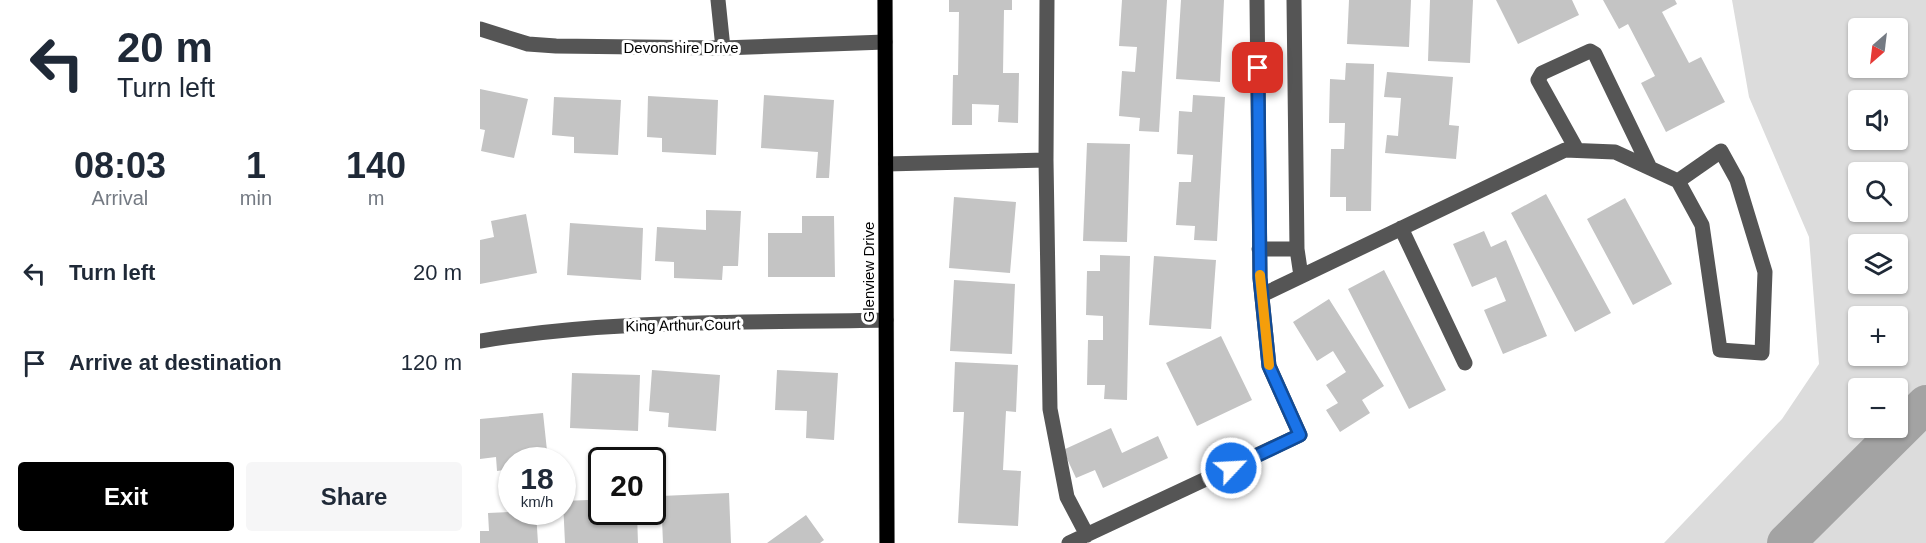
<!DOCTYPE html>
<meta charset="utf-8">
<style>
body{margin:0;font-family:Arial,sans-serif;background:#f6f6f7;color:#1f2937;height:100vh;display:flex;flex-direction:column;font-size:22px;white-space:nowrap}
*{box-sizing:border-box;margin:0}
p{font-size:20px;color:#747a83}
.icon{flex:none;width:33px;height:33px;fill:none;stroke:currentColor;stroke-width:2;stroke-linecap:round;stroke-linejoin:round}
.map{position:relative;flex:1;overflow:hidden}
.panel{display:flex;flex-direction:column;background:#fff;width:480px}
.panel>*{flex:none}
.hud{background:#fff;color:#1f2937;overflow:hidden}
.needle{width:39px;rotate:208deg}
.buttons{position:absolute;left:1368px;top:18px;display:grid;gap:12px}
.buttons a{display:grid;place-items:center;width:60px;height:60px;border-radius:6px;background:#fff;box-shadow:0 2px 4px #0004;font-size:30px}
.speed{position:absolute;left:18px;top:447px;display:flex;gap:12px;font-size:30px;font-weight:700;text-align:center}
.speed>*{display:grid;place-content:center;width:78px;height:78px;border-radius:50%;background:#fff;box-shadow:0 2px 4px #0004;line-height:1}
.speed small{font-size:15px;font-weight:400}
.speed .limit{border:3px solid #111;border-radius:9px;background:#fff;color:#111}
.pin{position:absolute;display:grid;place-items:center;width:51px;height:51px;color:#fff;margin:-26px;border-radius:12px;box-shadow:0 3px 9px #0006}
.me{position:absolute;width:66px;margin:-33px;rotate:65deg;stroke-linejoin:round;filter:drop-shadow(0 0 4px #0008)}
.turn{display:flex;align-items:center;gap:21px;height:126px;padding:0 18px;font-size:27px}
.turn .icon{width:78px;height:78px;stroke-width:2.5}
.turn b{display:block;font-size:42px;line-height:51px}
.eta{display:flex;justify-content:space-evenly;align-items:center;height:102px;text-align:center}
.eta b{font-size:36px;font-weight:800;line-height:42px}
.action{display:flex;gap:12px;margin-top:auto;padding:12px 18px}
.action a{flex:1;height:69px;border-radius:6px;background:#000;color:#fff;font-size:24px;font-weight:800;line-height:69px;text-align:center}
.action a+a{background:#f6f6f7;color:#1f2937}
ul{padding:0;list-style:none}
li{display:flex;align-items:center;gap:18px;height:90px;padding:0 18px}
li div{flex:1}
li b{display:block;font-size:22px}
li em{font-style:normal}
main{display:flex;flex:1;min-height:0}
.map>svg:first-child{display:block}
</style>
<main>
<section class="panel">
<div class="hud">
<div class="turn"><svg class="icon" aria-label="left" viewBox="0 0 24 24"><path d="M17 20v-9H6M10 6l-5 5 5 5"/></svg><div><b>20 m</b>Turn left</div></div>
</div>
<div class="eta">
<div><b>08:03</b><p>Arrival</p></div>
<div><b>1</b><p>min</p></div>
<div><b>140</b><p>m</p></div>
</div>
<ul>
<li><svg class="icon" aria-label="left" viewBox="0 0 24 24"><path d="M17 20v-9H6M10 6l-5 5 5 5"/></svg><div><b>Turn left</b></div><em>20 m</em></li>
<li><svg class="icon" aria-label="arrive" viewBox="0 0 24 24"><path d="M6 21V4h12l-3 4 3 4H6"/></svg><div><b>Arrive at destination</b></div><em>120 m</em></li>
</ul>
<div class="action"><a>Exit</a><a>Share</a></div>
</section>
<div class="map">
<svg width="1446" height="543" viewBox="0 0 1446 543">
<rect width="100%" height="100%" fill="#fff"/>
<path fill="#dcdcdc" fill-rule="evenodd" d="M1252,0H1446V543H1184L1302,419L1339,364L1329,237L1269,97ZM1378,28H1418V68H1378ZM1378,100H1418V140H1378ZM1378,172H1418V212H1378ZM1378,244H1418V284H1378ZM1378,316H1418V356H1378ZM1378,388H1418V428H1378Z"/>
<g fill="none" stroke-linecap="round" stroke-linejoin="round">
<path stroke="#a3a3a3" stroke-width="38" d="M1306,543L1446,404"/>
</g>
<path fill="#c4c4c4" d="M469,0H532V10H524L523,73H539L538,123L518,122L519,105L492,104V125H472L473,75H478L479,12H469Z
M642,0H687L679,132L659,131L660,118L639,116L642,71L655,72L657,47L639,46Z
M701,0H744L740,82L696,79Z
M869,0H931L929,47L867,44Z
M950,0H993L990,63L948,61Z
M1016,0H1092L1099,15L1038,44Z
M1123,0H1195L1197,4L1182,12L1209,63L1221,57L1245,102L1186,132L1161,83L1175,76L1148,24L1139,29Z
M866,63L894,64L891,211H866V197H850L851,149H864L865,123H849L850,79L865,80Z
M907,72L973,77L969,125L979,126L976,159L905,153L907,135L918,136L921,98L904,97Z
M0,89L48,99L34,158L1,151L5,130L0,129Z
M284,95L354,100L349,178H336L338,152L281,148Z
M713,95L745,97L737,241L714,240L715,226L696,225L699,182H711L713,155L697,154L699,111L712,112Z
M168,96L238,100L236,155L182,152V138L167,137Z
M74,97L141,100L138,155L94,153V137L72,135Z
M607,143L650,144L647,242L603,241Z
M1066,194L1131,313L1095,332L1031,213Z
M474,197L536,202L530,273L469,268Z
M1145,198L1192,284L1153,305L1107,219Z
M226,210L261,211L258,266H243L242,280L194,278V262L175,261L177,227L226,230Z
M46,214L57,273L0,284V240L14,237L11,221Z
M322,216H354L355,277H288V233H322Z
M90,223L163,228L161,280L87,275Z
M1004,231L1011,247L1026,240L1067,336L1023,354L1004,310L1026,301L1016,277L992,287L973,244Z
M620,255L650,256L647,400L624,399L625,385H607L608,340H623V316L606,315L607,271H620Z
M674,256L736,260L731,329L669,325Z
M904,270L966,390L929,409L868,289Z
M474,280L535,284L532,354L470,351Z
M849,299L904,386L882,400L890,413L860,432L846,410L858,403L846,385L866,372L853,351L837,361L813,322Z
M741,336L772,400L717,426L686,363Z
M475,362L538,365L536,412L526,411L523,470L541,471L538,526L478,523L484,412H473Z
M172,370L240,375L236,431L188,427L189,413L169,411Z
M297,370L358,373L354,440L326,438L327,411L295,410Z
M92,373L160,375L158,431L90,428Z
M63,413L68,460H32V469L17,471L16,457L0,459V419Z
M631,428L642,453L678,436L688,458L623,488L615,470L596,478L583,450Z
M249,493L251,543H183L181,496Z
M108,500L109,516L157,514L158,543H85L83,501Z
M32,512H56L58,543H0V531H9L8,513Z
M326,515L344,540L340,543H287Z"/>
<g fill="none" stroke-linecap="round" stroke-linejoin="round">
<g stroke="#dbdbdb" stroke-width="16">
<path id="major" d="M405,0L407,543"/>
</g>
<path stroke="#555" stroke-width="15" d="M238,0L243,48
M814,0L817,249L821,276
M0,29L48,44L76,46L243,48L405,42
M1097,150L1058,80L1062,73L1110,51L1115,54L1170,168
M566,160L570,409L587,497L607,535
M406,164L566,160L567,0
M921,228L985,363
M779,249H817
M782,295L1085,150L1135,152L1198,181L1222,225L1240,350L1282,353L1285,272L1257,180L1241,151L1198,181
M0,341C134,319 271,323 406,320
M589,543L820,435L789,366L780,278L777,0"/>
<use href="#major" stroke="#000" stroke-width="15"/>
</g>
<g fill="none" stroke-linecap="round" stroke-linejoin="round">
<g stroke="#114b97" stroke-width="15">
<path id="route" d="M751,468L820,435L789,366L780,278L778,68"/>
</g>
<use href="#route" stroke="#1a73e8" stroke-width="10"/>
<path stroke="#f59e0b" stroke-width="10" d="M780,275L789,365"/>
</g>
<g text-anchor="middle" dominant-baseline="central" stroke-width="6" stroke-linejoin="round" paint-order="stroke">
<g font-size="15" fill="#000" stroke="#fff">
<text x="201" y="47">Devonshire Drive</text>
<text transform="translate(388 272) rotate(-90)">Glenview Drive</text>
<text transform="translate(203 325) rotate(-1)">King Arthur Court</text>
</g>
</g>
</svg>
<div class="buttons">
<a><svg class="needle" viewBox="-14 -14 28 28"><path d="M0-13l5 13h-10z" fill="#e53935"/><path d="M0 13l5-13h-10z" fill="#747a83"/></svg></a>
<a><svg class="icon" aria-label="sound" viewBox="0 0 24 24"><path d="M4 9h4l5-4v14l-5-4H4zM17 9q2 3 0 6"/></svg></a>
<a><svg class="icon" aria-label="search" viewBox="0 0 24 24"><circle cx="10" cy="10" r="6"/><path d="M15 15l6 6"/></svg></a>
<a><svg class="icon" aria-label="layers" viewBox="0 0 24 24"><path d="M12 4l9 5-9 5-9-5zM3 14l9 5 9-5"/></svg></a>
<a>+</a>
<a>−</a>
</div>
<div class="speed"><div>18<small>km/h</small></div><div class="limit">20</div></div>
<div class="pin" style="left:778px;top:68px;background:#d93025"><svg class="icon" aria-label="arrive" viewBox="0 0 24 24"><path d="M6 21V4h12l-3 4 3 4H6"/></svg></div>
<svg class="me" style="left:751px;top:468px" viewBox="-20 -20 40 40"><circle r="17" fill="#1a73e8" stroke="#fff" stroke-width="3"/><path d="M0-11L8 9 0 5-8 9z" fill="#fff"/></svg>
</div>
</main>
